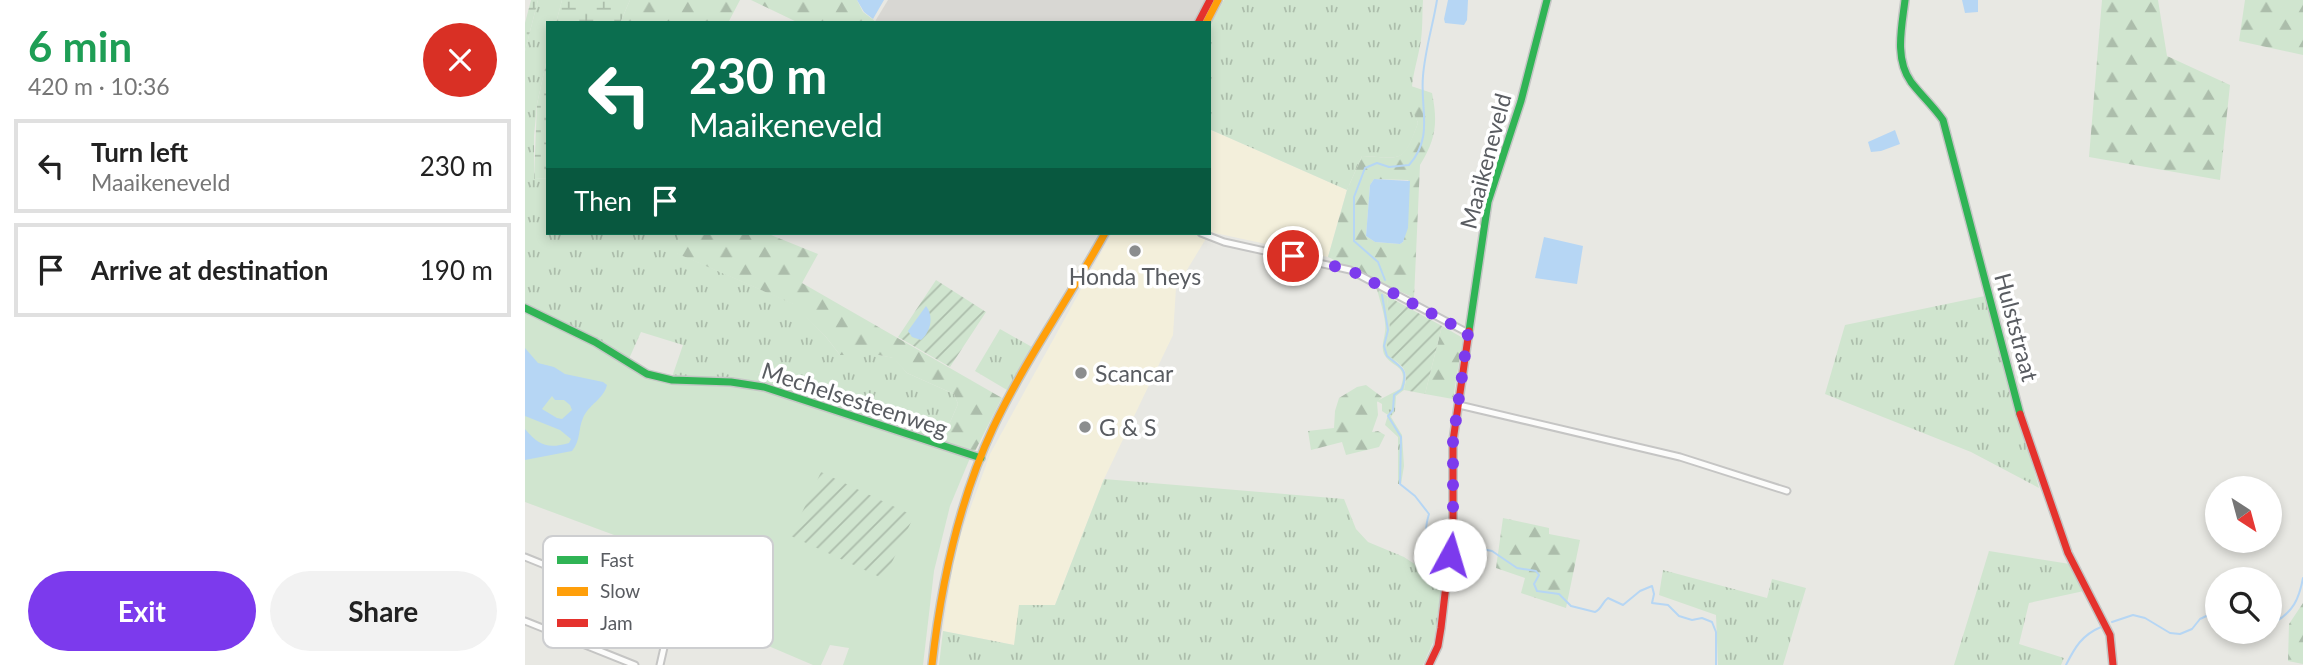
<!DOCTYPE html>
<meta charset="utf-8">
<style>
body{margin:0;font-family:Lato,sans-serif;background:#f2f2f2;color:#222;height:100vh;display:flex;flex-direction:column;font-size:26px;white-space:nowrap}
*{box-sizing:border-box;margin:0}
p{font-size:23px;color:#767676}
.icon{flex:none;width:38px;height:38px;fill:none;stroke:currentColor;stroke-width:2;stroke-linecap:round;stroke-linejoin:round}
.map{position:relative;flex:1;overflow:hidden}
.panel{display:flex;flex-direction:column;background:#fff;width:525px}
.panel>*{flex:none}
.guide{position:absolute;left:21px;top:21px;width:665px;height:214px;border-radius:0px;box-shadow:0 4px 10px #0003;background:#0b6e4f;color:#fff;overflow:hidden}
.needle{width:46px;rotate:144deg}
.tools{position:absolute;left:1680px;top:476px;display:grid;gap:14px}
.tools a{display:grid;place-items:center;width:77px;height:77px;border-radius:50%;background:#fff;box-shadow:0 4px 10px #0003;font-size:35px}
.pin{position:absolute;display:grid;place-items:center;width:60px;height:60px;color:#fff;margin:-30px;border:4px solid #fff;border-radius:50%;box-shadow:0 2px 7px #0007}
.me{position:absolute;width:77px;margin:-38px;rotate:6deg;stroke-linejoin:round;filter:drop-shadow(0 0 5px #0008)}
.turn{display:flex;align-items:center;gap:24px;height:147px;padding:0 28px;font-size:32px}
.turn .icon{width:91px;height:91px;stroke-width:2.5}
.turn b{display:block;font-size:49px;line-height:60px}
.then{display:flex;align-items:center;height:66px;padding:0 28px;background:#0003;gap:14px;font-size:26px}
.round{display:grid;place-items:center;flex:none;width:74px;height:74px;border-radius:37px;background:#f2f2f2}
.headline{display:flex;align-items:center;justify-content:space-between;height:119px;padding:0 28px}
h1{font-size:42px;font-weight:700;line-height:52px;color:#1e9e55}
.primary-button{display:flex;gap:14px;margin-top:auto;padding:14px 28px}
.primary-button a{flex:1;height:80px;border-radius:42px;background:#7c3aed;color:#fff;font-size:28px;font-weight:700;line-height:80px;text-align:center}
.primary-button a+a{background:#f2f2f2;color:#222}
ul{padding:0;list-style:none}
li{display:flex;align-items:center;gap:21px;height:94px;margin:0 14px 10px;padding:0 14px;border:4px solid #e0e0e0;border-radius:0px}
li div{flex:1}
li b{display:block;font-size:26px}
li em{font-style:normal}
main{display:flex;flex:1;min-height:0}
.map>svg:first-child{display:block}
</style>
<main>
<section class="panel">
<div class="headline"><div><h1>6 min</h1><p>420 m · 10:36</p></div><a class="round" style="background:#d93025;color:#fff"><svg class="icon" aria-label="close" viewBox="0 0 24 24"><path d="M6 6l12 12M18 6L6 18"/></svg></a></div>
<ul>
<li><svg class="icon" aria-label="left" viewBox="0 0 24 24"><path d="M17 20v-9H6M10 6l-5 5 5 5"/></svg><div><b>Turn left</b><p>Maaikeneveld</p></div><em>230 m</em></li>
<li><svg class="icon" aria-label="arrive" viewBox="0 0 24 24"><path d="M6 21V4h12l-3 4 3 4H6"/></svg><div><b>Arrive at destination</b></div><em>190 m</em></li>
</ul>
<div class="primary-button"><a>Exit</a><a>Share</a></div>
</section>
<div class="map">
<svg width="1778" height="665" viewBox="0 0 1778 665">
<defs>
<pattern id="grass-tufts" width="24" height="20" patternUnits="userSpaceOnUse" patternTransform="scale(1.75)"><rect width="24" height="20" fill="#d0e5cf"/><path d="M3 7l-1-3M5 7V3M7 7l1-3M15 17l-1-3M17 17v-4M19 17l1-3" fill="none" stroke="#acbdab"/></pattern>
<pattern id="forest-firs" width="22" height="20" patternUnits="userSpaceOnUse" patternTransform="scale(1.75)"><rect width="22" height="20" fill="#d0e5cf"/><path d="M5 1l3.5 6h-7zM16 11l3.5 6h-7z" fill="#acbdab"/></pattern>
<pattern id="wetland-marsh" width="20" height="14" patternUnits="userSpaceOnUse" patternTransform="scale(1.75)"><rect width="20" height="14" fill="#d0e5cf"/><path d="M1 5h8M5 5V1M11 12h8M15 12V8" fill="none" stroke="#acbdab"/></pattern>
<pattern id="garden-furrows" width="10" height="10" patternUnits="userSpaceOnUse" patternTransform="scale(1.75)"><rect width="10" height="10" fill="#d0e5cf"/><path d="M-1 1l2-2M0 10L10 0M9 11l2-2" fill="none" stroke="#acbdab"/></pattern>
</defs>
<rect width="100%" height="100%" fill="#e8e8e3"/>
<path fill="#f3efdb" d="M684,129L822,190L803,257L685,232L651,288L648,335L579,479L530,605L489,645L418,631L428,565L436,534L465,454L587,233H684Z"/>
<path fill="#d8d7d3" d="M363,0H682L670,23H349Z"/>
<path fill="url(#grass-tufts)" d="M13,0H37L31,23H23V54L12,104L9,136V179L23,178V233H155L152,253L269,304L301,337L315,355H354L369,358L382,373L429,394L433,404L416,443L255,389L147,377L158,345L116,332L103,361L0,305V51Z
M699,0H898C897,15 898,31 895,46C889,76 881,93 893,123C878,164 879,158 837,156L822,190L684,129V27Z
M852,289L862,296C863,307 865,318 865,330C865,335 862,342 863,346C864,367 886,358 879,390L871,396L870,411L866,417L877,435L879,466L876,484H873V437L860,425L863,415L857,411V404L852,401L875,389C885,364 867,369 859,354C856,345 859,341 860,332C862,320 855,302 852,289Z
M1460,296L1514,488L1446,452L1300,394L1320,325Z
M475,329L507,347L482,390L450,371Z
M579,479L819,499L831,529L843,542L879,557L900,571L916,591L909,640L898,665H414L418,631L489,645L494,605H530Z
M1464,551L1545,564L1559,591L1504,603L1494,644L1539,658L1536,665H1429Z
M1138,570L1242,598L1247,579L1281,588L1258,665H1193L1191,615L1134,595Z"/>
<path fill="url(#forest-firs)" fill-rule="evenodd" d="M105,0H215L203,23H95Z
M226,0H332L338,12L350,21L274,23Z
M1577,0H1633L1642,56L1705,85L1695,180L1564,157Z
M1720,0H1778V55L1714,41Z
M886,86L907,93C913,123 911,139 895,165L889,298L803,257L822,190L837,156C879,158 877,164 893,123L886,106ZM849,179L883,180L885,183L883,188V220L878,242L875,244L850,242L841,236L845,185Z
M155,233H241L293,254L277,283L477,398L448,455L416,443L433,404L429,394L382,373L368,358L354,355H315L301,337L268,304L151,253Z
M917,326L938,338L928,399L900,394Z
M841,385L857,397L852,402L853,415L847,432L853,431L860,435L854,447L821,455L817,442L786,450L783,431L809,428L810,411L814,398L832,387Z
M978,518L1024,528V534L1055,540L1041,608L996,593L1000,578L971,568Z
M1778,603V664L1763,661L1764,624Z"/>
<path fill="url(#wetland-marsh)" d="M6,0H13L0,51V23Z
M37,0H105L95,23H31Z
M23,54V178L9,179L12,104Z"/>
<path fill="#d0e5cf" d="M0,311L69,346L118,376L145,384L224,388L257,395L445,458L425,506L409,571L398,665H318L324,648L305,645L296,665H288L152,607L162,562L0,502Z"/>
<path fill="url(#garden-furrows)" d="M411,280L461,312L425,367L373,337Z
M862,296L917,326L900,394L879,390C884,369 879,367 863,355L862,345L865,329Z
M296,472L389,516L359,579L266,536Z"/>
<path fill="#b6d6f4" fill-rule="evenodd" d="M332,0H359L348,19L339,12Z
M923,0H943L942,20L939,25L920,23L919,19Z
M1437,0H1453V12L1440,13Z
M1370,130L1375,144L1356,151L1346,152L1343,142Z
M849,179L885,181L883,228L878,242L875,244L850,242L841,236L845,185Z
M1019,237L1058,246L1052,284L1010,278Z
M401,306C409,316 406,331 396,340L387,337L383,331Z
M0,348L13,363L29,367L40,374L78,382L82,385C78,400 64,404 58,418C53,429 56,440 47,451L0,460V429C14,446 23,449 44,443L46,439L35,430L0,416ZM27,396L30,400H39L45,405L47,410L37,419L32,418L17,409Z"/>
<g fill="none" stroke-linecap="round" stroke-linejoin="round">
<path stroke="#b6d6f4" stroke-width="2" d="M860,280L853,262L829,241V197L840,168L852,163L864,167L884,165C909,137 895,109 898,76C900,50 908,25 912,0
M857,295L863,330L859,346L862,356C876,368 884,368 877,389L869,395L868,410L863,416L876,437L875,484L890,496L904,514C898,534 900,537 921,543
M933,544L967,551L992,568L1011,571L1014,575L1009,584L1012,591L1034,594L1046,606L1070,612C1077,609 1077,602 1083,598L1098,605L1115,591L1127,586L1129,594L1127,603L1143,605L1154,616L1167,620L1177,618L1187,622L1191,632V665
M1745,619L1750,622C1768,612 1774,599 1778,578
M1587,622L1608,615L1620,618L1645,633L1655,634L1667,629L1675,619L1692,611
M1541,665C1550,647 1557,635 1576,627"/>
<g stroke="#c5c5c4" stroke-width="9">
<path id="street" d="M676,233L699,242L825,270L943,333
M934,405L1155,457L1262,491
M0,557L146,616
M0,621L110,665
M135,665L158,564"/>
</g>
<g stroke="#c5c6c5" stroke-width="10">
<path id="fast" d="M1380,0C1377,26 1369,58 1386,82C1396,95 1408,106 1418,120L1495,414
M0,308L70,342L122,374L147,380L206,382L239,387L456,458
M944,331L963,202L996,101L1022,0"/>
</g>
<g stroke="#c5c6c5" stroke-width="10">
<path id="slow" d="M681,23L693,0
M407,665C416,583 433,503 468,428C500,360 544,299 580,233"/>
</g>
<g stroke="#c5c6c5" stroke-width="10">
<path id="jam" d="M673,23L685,0
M1495,414L1543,553L1585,635L1588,665
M904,665L913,646L916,628L928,525V441L944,331"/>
</g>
<use href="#street" stroke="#fcfcfb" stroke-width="5"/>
<use href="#fast" stroke="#30b455" stroke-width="7"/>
<use href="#slow" stroke="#ff9f0a" stroke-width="7"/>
<use href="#jam" stroke="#e5322d" stroke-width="7"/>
</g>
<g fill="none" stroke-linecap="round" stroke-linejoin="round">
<path stroke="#7c3aed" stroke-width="12" stroke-dasharray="0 21.6" d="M768,256L825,270L943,333L928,441V514L925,555"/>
</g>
<g fill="#8b8d8e" stroke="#fff" stroke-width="2.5">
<circle cx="610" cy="251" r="7"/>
<circle cx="556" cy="373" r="7"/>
<circle cx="560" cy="427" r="7"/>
</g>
<g text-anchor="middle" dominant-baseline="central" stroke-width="7" stroke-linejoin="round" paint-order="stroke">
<g font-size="23" fill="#595c61" stroke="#fff">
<text transform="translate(960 161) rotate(-75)">Maaikeneveld</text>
<text transform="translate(1492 327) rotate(75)">Hulststraat</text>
<text transform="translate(330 399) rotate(18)">Mechelsesteenweg</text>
</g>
<g font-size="23" fill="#595c61" stroke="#fff" text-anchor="start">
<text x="610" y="276" text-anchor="middle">Honda Theys</text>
<text x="570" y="373">Scancar</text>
<text x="574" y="427">G &amp; S</text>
</g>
</g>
<rect x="18" y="536" width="230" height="112" rx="10" fill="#fff" stroke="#cdced0" stroke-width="2"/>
<rect x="32" y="556" width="31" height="8" fill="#30b455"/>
<rect x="32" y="587" width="31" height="9" fill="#ff9f0a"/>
<rect x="32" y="619" width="31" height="8" fill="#e5322d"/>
<g font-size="19" fill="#595c61">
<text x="75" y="567">Fast</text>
<text x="75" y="598">Slow</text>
<text x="75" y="630">Jam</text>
</g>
</svg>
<div class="tools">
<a><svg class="needle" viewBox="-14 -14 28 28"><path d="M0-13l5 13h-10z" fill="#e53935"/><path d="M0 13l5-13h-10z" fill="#767676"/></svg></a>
<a><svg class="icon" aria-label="search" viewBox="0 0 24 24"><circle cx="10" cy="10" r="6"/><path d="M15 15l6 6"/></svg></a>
</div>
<div class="pin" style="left:768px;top:256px;background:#d93025"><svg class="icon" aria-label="arrive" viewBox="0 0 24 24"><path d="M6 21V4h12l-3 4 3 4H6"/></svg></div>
<svg class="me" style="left:925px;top:555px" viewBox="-20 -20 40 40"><circle r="19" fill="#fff"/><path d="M0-13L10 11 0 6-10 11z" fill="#7c3aed"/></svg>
<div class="guide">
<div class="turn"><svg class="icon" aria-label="left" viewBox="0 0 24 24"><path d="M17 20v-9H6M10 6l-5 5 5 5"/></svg><div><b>230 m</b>Maaikeneveld</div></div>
<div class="then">Then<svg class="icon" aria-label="arrive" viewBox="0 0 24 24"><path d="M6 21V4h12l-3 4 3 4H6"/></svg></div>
</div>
</div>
</main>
